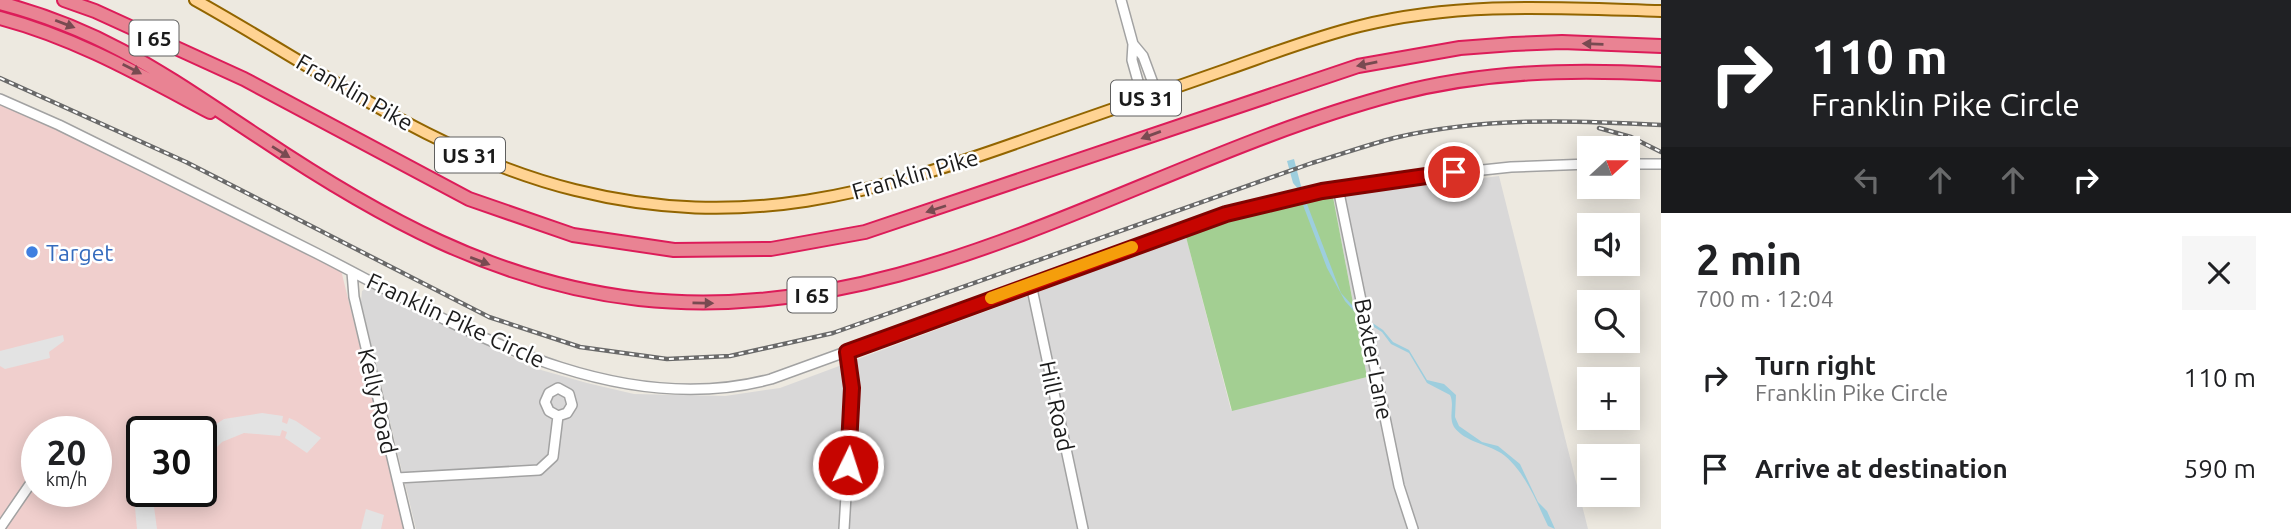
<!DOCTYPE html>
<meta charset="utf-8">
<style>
body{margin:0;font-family:Ubuntu,sans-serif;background:#f6f6f6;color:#202124;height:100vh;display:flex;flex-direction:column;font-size:26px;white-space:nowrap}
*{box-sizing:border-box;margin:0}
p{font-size:23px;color:#757577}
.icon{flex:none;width:38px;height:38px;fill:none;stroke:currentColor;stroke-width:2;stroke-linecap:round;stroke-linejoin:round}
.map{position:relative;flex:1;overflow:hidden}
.panel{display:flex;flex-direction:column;background:#fff;width:630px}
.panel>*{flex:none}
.top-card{background:#202124;color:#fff;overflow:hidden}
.needle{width:46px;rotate:69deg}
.buttons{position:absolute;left:1577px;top:136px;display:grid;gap:14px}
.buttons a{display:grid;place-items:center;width:63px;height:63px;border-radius:0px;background:#fff;box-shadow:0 4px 18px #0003;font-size:35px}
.speed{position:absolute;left:21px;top:416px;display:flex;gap:14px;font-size:35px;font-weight:700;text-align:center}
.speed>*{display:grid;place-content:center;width:91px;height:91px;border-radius:50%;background:#fff;box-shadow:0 4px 18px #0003;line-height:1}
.speed small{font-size:18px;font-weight:400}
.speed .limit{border:4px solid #111;border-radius:10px;background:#fff;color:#111}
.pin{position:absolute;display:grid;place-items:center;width:60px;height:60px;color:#fff;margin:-30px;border:4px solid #fff;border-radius:50%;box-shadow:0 2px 7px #0007}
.me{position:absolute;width:77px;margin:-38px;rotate:4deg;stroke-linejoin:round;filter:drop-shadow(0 0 5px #0008)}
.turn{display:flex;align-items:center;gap:24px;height:147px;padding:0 35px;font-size:32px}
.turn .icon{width:91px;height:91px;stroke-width:2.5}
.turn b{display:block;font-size:49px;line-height:60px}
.lanes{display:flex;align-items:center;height:66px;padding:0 35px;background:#0003;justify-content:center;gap:35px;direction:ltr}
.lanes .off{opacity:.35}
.round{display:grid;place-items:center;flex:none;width:74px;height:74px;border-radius:0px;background:#f6f6f6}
.headline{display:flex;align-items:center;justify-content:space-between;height:119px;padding:0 35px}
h1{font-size:42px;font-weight:700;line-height:52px}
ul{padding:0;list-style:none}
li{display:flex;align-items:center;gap:21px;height:91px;padding:0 35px}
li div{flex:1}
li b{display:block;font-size:26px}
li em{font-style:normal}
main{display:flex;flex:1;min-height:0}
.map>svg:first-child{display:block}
</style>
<main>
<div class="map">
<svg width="1661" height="529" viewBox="0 0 1661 529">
<rect width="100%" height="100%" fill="#ede9e0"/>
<path fill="#d9d8d8" d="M1499,176L1588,529H416L361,302L362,291L368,287L534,368L587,383L634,394L725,396L780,388L1186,237L1231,410L1367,377L1333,197Z"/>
<path fill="#f0cfcd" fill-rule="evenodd" d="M0,99L338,258L405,529H0ZM37,432H96V492H37ZM142,432H201V492H142Z"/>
<path fill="#a3cf92" d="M1333,197L1367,377L1232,411L1186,237L1225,220Z"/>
<path fill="#e3e3e3" d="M63,335L64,341L49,352L50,358L5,369L0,366V351Z
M262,413L283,416L282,422L287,424L289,418L296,421L321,438L307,453L285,438L287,432L282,430L280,436L244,433L222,442L201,463V434L224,419Z
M133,486L142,488V492H152L157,529H137Z
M366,509L384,515L381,529H361Z"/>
<path fill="#9dcede" d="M1294,159L1301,186L1303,190H1299L1293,183L1287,161Z
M1307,204L1341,293L1362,316L1383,330L1393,342L1409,350L1427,380L1444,384L1456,395L1455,417L1459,426L1482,442L1498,446L1520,464L1538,502L1547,511L1555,529L1548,526C1536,501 1524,469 1501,453C1487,444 1465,442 1454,427C1448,417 1455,405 1450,395L1427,383L1409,353L1391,344L1382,332L1361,319L1345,301L1327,268L1303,205Z"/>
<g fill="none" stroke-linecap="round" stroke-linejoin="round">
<g stroke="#a2a2a2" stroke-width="12">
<path id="minor" d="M1121,0L1133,44
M0,99L59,125C145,167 230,210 316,253C453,323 610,422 771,379L1226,214L1379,181L1511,167L1589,164
M1143,99L1132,60L1133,44L1143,56L1157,94
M1628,164H1661
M1338,188L1399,486L1413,529
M352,272L354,297L409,529
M1031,284L1083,529
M397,478L539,470L553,457L558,416L567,413L572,405L569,394L558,388L549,393L545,402L549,411L558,416
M0,528L37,474
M844,529L852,396L847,352"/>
</g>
<g stroke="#926500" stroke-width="14">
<path id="major" d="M195,0C319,69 436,156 575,190C744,232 872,194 1030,138C1096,115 1162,92 1228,69C1271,54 1315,37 1360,26C1460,1 1559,8 1661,11"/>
</g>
<g stroke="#dc1c59" stroke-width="16">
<path id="highway" d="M64,0L95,11L244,79L469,199L573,235L674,250L771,249L865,232L1358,66L1460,48L1513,44L1562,42L1661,46
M0,3C107,31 169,78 259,137C377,216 496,283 639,299C913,329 1142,161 1396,94C1484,71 1571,69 1661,74
M0,18C76,38 142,76 210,112"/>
</g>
<use href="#minor" stroke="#fff" stroke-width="9"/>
<use href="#major" stroke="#ffd393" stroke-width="10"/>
<use href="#highway" stroke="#e98393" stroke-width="12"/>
<g stroke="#696969" stroke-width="4.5">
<path id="rail" d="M0,78L186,162L489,317L580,347L667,359L730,356L833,333L1312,163C1339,155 1367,145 1394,138C1482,117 1572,120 1661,125
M1599,128L1631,137L1661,152"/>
</g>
<use href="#rail" stroke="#fff" stroke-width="2" stroke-dasharray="5" stroke-linecap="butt"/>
</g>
<defs><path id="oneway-solid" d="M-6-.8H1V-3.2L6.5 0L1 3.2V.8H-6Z" transform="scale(1.75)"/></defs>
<g fill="#784a51">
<use href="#oneway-solid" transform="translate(65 24) rotate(21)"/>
<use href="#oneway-solid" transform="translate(1593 44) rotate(-178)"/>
<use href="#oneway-solid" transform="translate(1367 64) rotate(169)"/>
<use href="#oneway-solid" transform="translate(132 69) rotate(27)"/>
<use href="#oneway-solid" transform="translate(1151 135) rotate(160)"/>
<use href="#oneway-solid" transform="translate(281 152) rotate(32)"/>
<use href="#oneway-solid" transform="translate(936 209) rotate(162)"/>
<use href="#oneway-solid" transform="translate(480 261) rotate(21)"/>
<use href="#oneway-solid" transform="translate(703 303) rotate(1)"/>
</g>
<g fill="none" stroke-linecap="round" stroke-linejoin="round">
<g stroke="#810300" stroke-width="18">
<path id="route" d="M848,465L852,388L847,352L1226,214L1322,191L1454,172"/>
</g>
<use href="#route" stroke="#c60500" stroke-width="12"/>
<path stroke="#f59e0b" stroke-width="12" d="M991,298L1132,247"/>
</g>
<circle fill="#3f7fe0" stroke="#fff" stroke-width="2.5" cx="32" cy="252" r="7"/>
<g text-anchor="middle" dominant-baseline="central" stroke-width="5" stroke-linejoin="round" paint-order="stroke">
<g fill="#fff" stroke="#5f5f5f" stroke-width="2">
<rect x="129.5" y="20.5" width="49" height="35" rx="5"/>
<rect x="1111" y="80.5" width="70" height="35" rx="5"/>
<rect x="435" y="137.5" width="70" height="35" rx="5"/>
<rect x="787.5" y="277.5" width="49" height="35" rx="5"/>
</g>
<g font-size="21" font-weight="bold" fill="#1b1b1b">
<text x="154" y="38">I 65</text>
<text x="1146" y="98">US 31</text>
<text x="470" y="155">US 31</text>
<text x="812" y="295">I 65</text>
</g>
<g font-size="23" fill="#1b1b1b" stroke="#fff">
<text transform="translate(355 92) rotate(30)">Franklin Pike</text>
<text transform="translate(915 174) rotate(-16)">Franklin Pike</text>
<text transform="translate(456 320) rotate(25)">Franklin Pike Circle</text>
<text transform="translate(1374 359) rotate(79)">Baxter Lane</text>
<text transform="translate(378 401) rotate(77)">Kelly Road</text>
<text transform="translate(1057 406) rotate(78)">Hill Road</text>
</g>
<g font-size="23" fill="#366cbe" stroke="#fff" text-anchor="start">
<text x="46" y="252">Target</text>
</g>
</g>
</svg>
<div class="buttons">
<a><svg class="needle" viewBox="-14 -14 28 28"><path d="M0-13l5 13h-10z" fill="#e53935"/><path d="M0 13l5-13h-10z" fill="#757577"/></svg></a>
<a><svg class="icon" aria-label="sound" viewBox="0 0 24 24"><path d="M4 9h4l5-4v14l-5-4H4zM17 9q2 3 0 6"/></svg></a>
<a><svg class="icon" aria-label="search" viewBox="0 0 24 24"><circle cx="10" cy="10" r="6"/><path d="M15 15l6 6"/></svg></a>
<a>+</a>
<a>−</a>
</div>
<div class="speed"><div>20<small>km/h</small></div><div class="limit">30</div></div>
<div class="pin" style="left:1454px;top:172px;background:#d93025"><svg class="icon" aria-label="arrive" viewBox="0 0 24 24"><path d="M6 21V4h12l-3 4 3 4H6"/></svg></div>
<svg class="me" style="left:848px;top:465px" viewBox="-20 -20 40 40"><circle r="17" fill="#c60500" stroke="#fff" stroke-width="3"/><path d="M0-11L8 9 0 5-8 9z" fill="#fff"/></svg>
</div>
<section class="panel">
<div class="top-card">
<div class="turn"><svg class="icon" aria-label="right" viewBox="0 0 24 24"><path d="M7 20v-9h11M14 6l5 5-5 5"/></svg><div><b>110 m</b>Franklin Pike Circle</div></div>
<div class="lanes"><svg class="icon off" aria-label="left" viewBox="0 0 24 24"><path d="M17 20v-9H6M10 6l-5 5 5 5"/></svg><svg class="icon off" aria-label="ahead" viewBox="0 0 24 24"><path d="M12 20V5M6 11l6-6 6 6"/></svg><svg class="icon off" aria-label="ahead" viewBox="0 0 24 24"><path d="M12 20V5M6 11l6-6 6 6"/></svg><svg class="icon" aria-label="right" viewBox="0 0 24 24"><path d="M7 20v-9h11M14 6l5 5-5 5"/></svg></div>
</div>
<div class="headline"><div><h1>2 min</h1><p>700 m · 12:04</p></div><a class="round"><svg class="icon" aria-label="close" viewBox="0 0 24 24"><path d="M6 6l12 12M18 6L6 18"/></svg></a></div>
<ul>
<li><svg class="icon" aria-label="right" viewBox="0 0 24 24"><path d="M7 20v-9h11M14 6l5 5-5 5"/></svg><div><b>Turn right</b><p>Franklin Pike Circle</p></div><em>110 m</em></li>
<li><svg class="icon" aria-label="arrive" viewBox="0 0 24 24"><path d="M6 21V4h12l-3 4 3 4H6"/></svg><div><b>Arrive at destination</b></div><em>590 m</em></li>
</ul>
</section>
</main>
